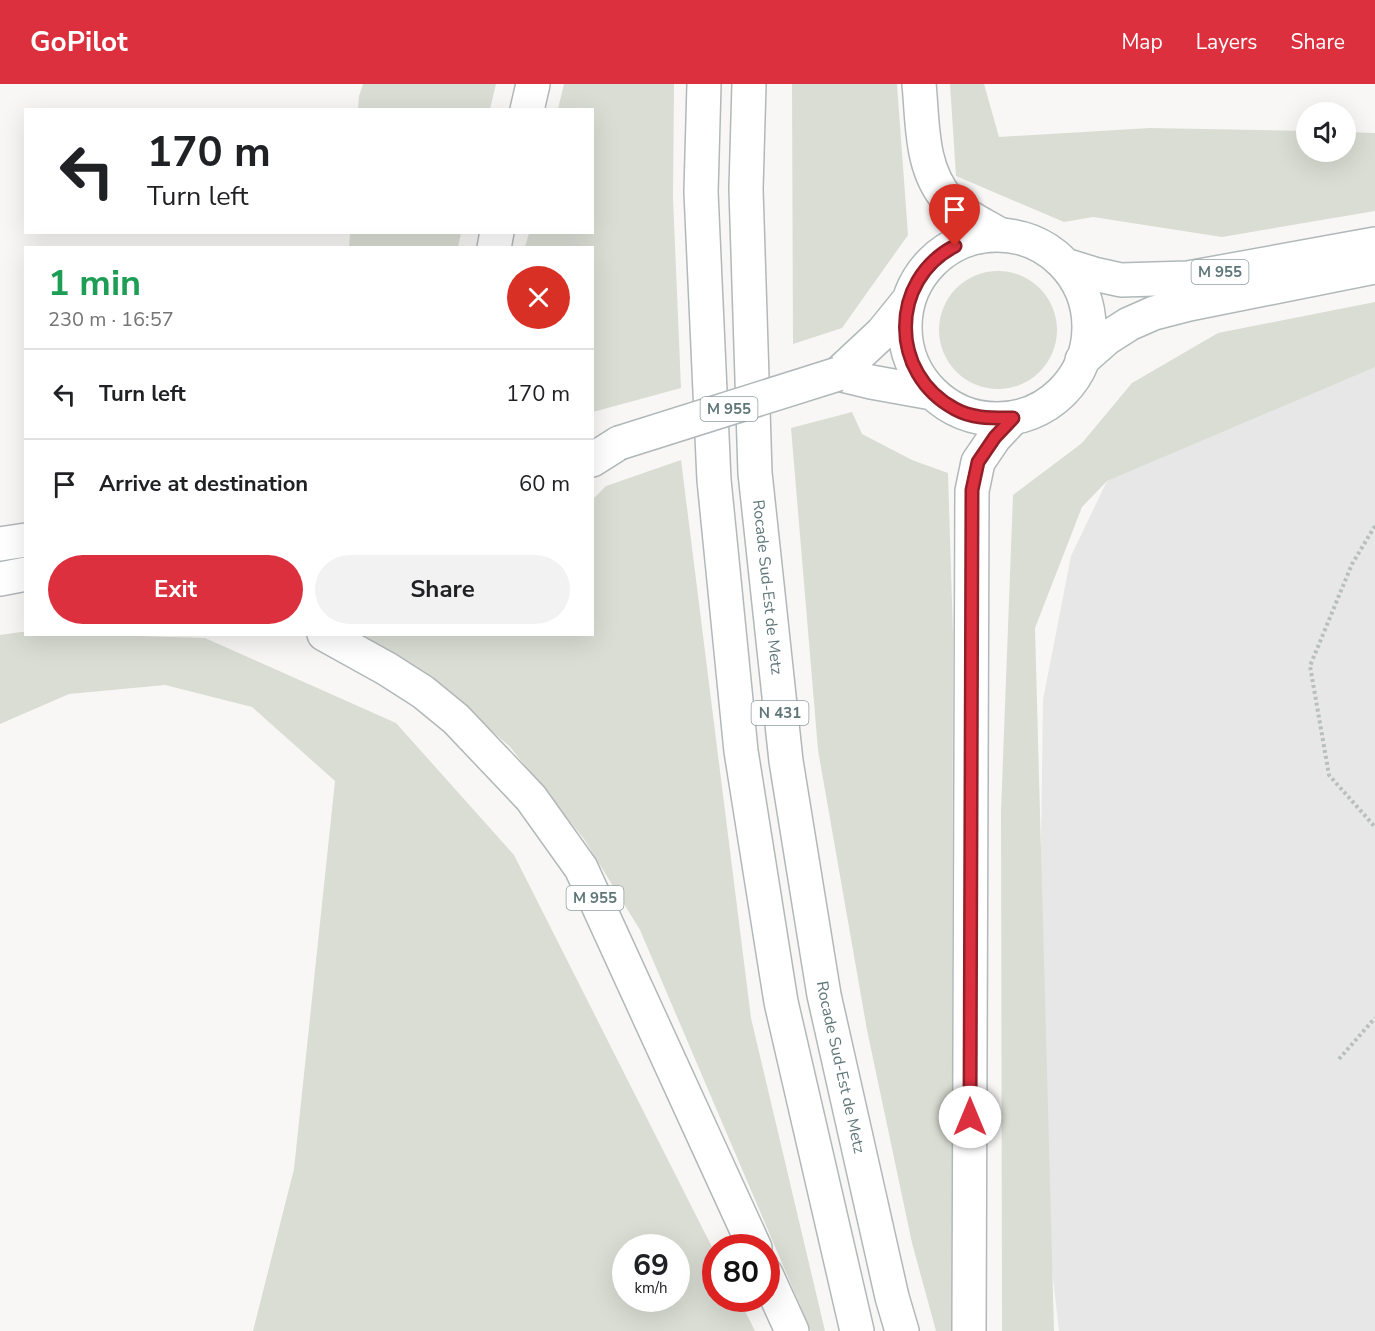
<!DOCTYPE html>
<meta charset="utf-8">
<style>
body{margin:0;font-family:"Nunito Sans",sans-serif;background:#f2f2f2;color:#202124;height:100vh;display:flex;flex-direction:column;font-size:22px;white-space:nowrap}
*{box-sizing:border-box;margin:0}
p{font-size:20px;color:#757577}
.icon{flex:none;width:33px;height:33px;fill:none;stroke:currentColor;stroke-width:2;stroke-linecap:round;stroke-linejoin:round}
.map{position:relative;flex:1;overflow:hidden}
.panel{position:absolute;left:24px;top:162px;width:570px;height:390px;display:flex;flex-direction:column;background:#fff;border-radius:0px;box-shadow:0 6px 24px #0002}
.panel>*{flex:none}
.banner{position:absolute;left:24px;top:24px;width:570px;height:126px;border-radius:0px;box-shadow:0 6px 24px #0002;background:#fff;color:#202124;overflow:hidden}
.tools{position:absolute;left:1296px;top:18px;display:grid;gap:12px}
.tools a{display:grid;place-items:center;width:60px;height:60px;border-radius:50%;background:#fff;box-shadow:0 6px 24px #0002;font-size:30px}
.speed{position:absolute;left:612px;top:1150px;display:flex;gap:12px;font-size:30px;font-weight:700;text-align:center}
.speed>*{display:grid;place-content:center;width:78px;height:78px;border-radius:50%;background:#fff;box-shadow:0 6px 24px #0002;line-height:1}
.speed small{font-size:15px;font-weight:400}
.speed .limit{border:9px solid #d22;background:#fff;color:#111}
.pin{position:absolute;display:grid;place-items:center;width:51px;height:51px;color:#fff;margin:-62px -26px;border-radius:50% 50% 50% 0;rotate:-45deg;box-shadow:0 0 6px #0007}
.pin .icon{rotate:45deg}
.me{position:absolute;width:66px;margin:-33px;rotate:0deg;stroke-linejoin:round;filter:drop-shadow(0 0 4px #0008)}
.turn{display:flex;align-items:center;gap:21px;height:126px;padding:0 24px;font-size:27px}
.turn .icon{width:78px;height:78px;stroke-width:2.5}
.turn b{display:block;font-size:42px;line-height:51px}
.round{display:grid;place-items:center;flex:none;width:63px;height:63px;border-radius:32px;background:#f2f2f2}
.headline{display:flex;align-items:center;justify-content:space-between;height:102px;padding:0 24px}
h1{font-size:36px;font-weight:700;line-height:45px;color:#1e9e55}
.action{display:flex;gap:12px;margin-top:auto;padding:12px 24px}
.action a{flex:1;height:69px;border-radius:36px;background:#dd303e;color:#fff;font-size:24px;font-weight:700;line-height:69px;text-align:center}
.action a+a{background:#f2f2f2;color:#202124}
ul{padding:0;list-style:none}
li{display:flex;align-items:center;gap:18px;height:90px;padding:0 24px;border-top:2px solid #e0e0e0}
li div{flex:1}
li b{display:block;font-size:22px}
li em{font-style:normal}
header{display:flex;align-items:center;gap:36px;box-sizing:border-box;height:84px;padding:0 30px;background:#dd303e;color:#fff}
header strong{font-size:28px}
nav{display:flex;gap:33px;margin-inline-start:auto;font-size:21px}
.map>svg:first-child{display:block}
</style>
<header>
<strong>GoPilot</strong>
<nav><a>Map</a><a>Layers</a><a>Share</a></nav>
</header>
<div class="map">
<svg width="1375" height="1247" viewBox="0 0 1375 1247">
<rect width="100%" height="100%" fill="#f8f7f5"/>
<path fill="#e6e7e6" d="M1375,270V1247H1059L1037,1052L1043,616L1071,472L1107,397Z"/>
<path fill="#daddd4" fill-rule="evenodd" d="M363,0H496L490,25H358L359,12Z
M564,0H674L673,114L681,304L593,328L592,164L525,163L529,149L592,148V26L558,25Z
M792,0H897L908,151L842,244L793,260Z
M950,0H984L999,53L1150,44L1306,47V68H1346V48L1375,49V127L1222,153L1093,133L1064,138L956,92Z
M350,149V148L461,149L458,163H349Z
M939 246a59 59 0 1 1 118 0a59 59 0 1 1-118 0Z
M1375,218V283L1107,397L1082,423L1035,544L1054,1247H1002L1001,727L1013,411L1082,359L1132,299L1218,249Z
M852,328L862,350L912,376L948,389L953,551L952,1120L957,1247H936L912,1159L867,946L818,666L791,344Z
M681,376L751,934L825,1247H811L640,846L584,755L510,663L436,597L361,551L592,550L593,415L606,402Z
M21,548H25L26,550L105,551L205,554L396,639L514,771L715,1169L716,1215H739L755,1247H253L294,1085L335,697L252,623L165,601L69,610L0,640V551ZM626,1164H676V1215H626Z"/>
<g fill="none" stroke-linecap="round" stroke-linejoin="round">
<g stroke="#b0b8b9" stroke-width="36">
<path id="major" d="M905 243a92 92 0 1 1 184 0a92 92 0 1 1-184 0Z
M1065,181L1094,190L1121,196L1188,194L1375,160
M1082,276L1107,254L1129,240L1154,229L1189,220L1375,183
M838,290L882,249L908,217
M838,290L871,298L932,309
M592,376L619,359"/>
</g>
<g stroke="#b2b8ba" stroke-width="36">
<g id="highway">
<path d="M704,0L701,108L714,396L741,667L781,918L857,1247"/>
<path id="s1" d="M749,0L746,105L755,389L786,677L824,911L892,1213L902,1247"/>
<path d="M919,0C923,39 920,84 948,116C962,131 982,140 999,150"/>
<path d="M527,26L533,0"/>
<path d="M494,164L497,148"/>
<path d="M0,460L26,456"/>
<path d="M0,495L26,490"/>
<path d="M324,550L387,585L423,608L456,635L531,714L581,784L755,1164"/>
<path d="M766,1190L792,1247"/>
<path d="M969,1247L972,407L978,378L995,353L1013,334"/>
</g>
</g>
<path stroke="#b9bebf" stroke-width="4" stroke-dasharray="3 3" stroke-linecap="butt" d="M1375,442L1352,480L1310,582L1329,691L1375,743
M1339,975L1375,934"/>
<use href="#major" stroke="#fff" stroke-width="33"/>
<use href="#highway" stroke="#fff" stroke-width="33"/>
<g stroke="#b0b8b9" stroke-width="36" stroke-linecap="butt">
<path id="major-bridge" d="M619,359L838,290"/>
</g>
<use href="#major-bridge" stroke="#fff" stroke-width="33"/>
</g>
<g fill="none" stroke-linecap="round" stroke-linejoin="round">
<g stroke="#901f28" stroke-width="15">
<path id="route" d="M955,162C889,196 889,290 955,325C973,335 993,334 1013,334L995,353L978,378L972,406L970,1033"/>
</g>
<use href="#route" stroke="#dd303e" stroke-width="10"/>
</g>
<g text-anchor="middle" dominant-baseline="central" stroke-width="6" stroke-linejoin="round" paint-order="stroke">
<g fill="#fff" stroke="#8f9fa1" stroke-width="1.5">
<rect x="1191.5" y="176" width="57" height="24" rx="4.5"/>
<rect x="700.5" y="313" width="57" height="24" rx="4.5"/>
<rect x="751.5" y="617" width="57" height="24" rx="4.5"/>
<rect x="566.5" y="802" width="57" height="24" rx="4.5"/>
</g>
<g font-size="15" font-weight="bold" fill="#5f7679">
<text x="1220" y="188">M 955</text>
<text x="729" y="325">M 955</text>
<text x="780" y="629">N 431</text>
<text x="595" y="814">M 955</text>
</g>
<g font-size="16" fill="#5f7679" stroke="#fff">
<text stroke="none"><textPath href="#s1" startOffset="504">Rocade Sud-Est de Metz</textPath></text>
<text stroke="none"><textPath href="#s1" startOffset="990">Rocade Sud-Est de Metz</textPath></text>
</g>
</g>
</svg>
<div class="tools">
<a><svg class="icon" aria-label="sound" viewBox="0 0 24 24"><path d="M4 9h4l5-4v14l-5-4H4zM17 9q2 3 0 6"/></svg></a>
</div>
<div class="speed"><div>69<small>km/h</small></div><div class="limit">80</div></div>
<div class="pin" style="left:955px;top:162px;background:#d93025"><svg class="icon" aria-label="arrive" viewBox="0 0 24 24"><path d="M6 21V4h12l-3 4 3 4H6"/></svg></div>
<svg class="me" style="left:970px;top:1033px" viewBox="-20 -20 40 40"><circle r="19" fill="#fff"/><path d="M0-13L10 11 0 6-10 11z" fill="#dd303e"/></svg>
<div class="banner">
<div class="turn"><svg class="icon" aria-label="left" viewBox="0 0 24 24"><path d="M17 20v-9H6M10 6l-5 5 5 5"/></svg><div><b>170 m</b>Turn left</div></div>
</div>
<section class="panel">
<div class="headline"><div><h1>1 min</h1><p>230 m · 16:57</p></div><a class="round" style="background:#d93025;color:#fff"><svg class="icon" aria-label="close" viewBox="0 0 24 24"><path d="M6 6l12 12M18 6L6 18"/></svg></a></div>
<ul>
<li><svg class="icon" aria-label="left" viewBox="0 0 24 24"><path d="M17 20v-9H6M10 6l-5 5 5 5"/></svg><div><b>Turn left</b></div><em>170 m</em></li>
<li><svg class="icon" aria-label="arrive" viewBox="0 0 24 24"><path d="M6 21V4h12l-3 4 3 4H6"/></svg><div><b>Arrive at destination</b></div><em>60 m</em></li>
</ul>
<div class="action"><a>Exit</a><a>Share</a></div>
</section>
</div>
